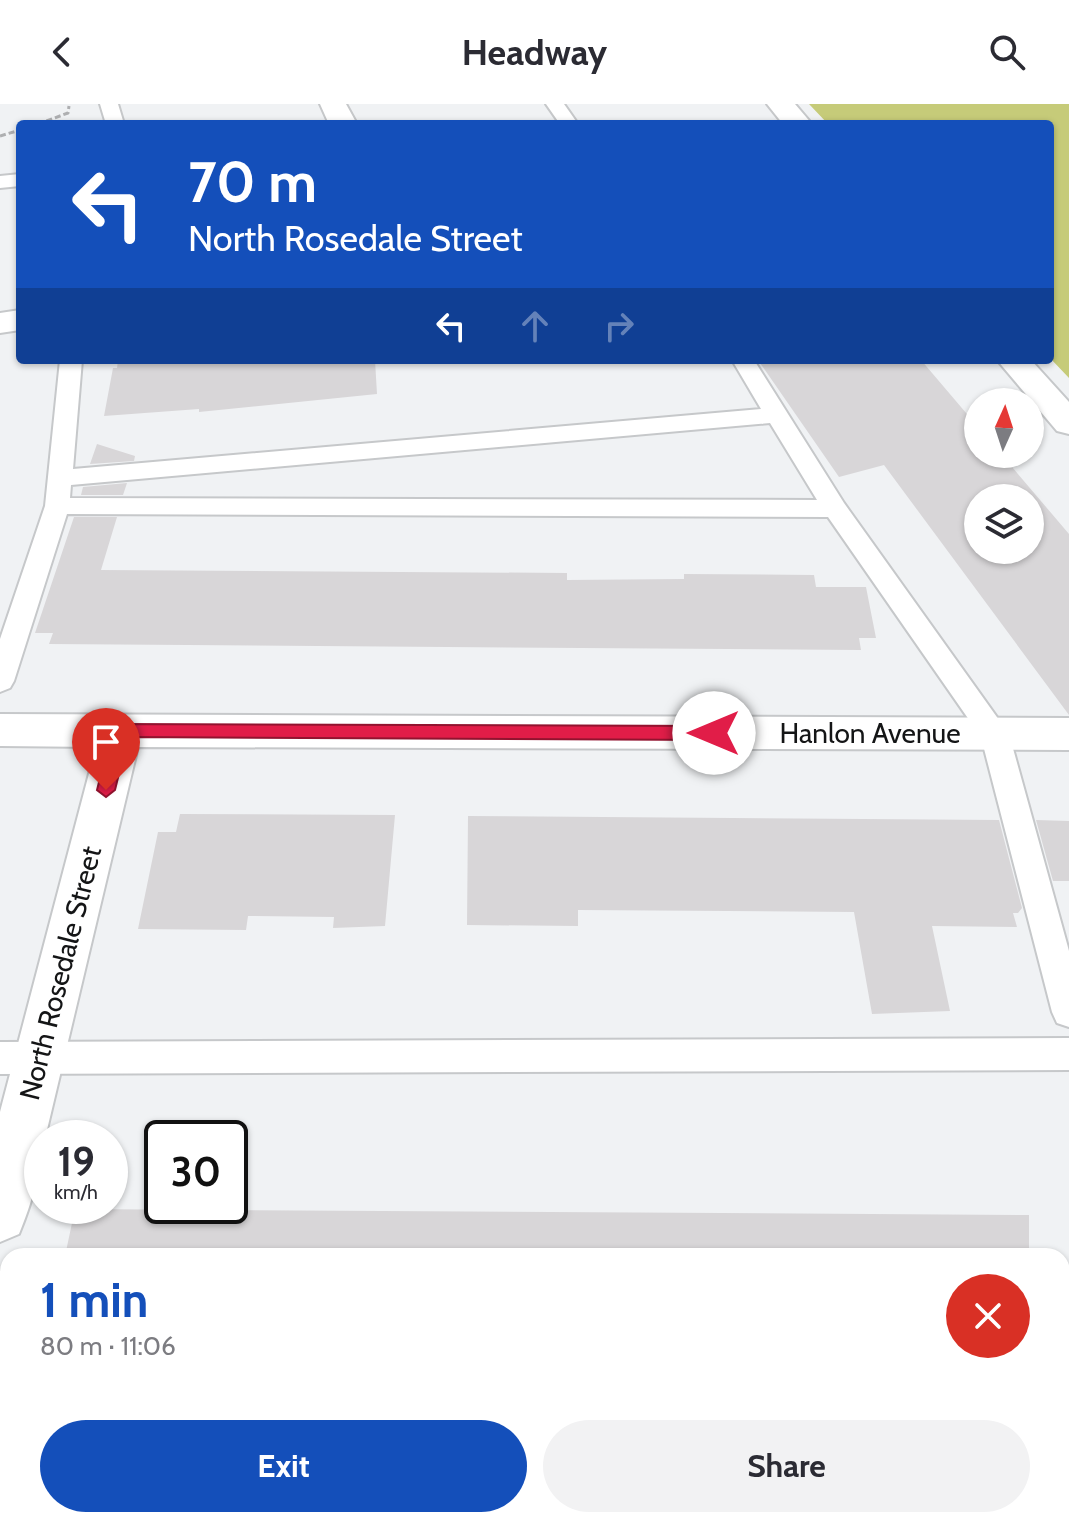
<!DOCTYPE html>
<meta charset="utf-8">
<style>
body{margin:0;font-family:Cabin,sans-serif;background:#f2f2f3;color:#2b2b33;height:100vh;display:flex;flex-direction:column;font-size:30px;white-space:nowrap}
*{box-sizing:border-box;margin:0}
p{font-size:26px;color:#7c7c81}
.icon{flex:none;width:44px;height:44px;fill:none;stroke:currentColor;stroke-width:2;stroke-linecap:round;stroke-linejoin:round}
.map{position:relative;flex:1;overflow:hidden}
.details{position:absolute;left:0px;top:1144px;width:1070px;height:280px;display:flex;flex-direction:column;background:#fff;border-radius:24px 24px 0 0;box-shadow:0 2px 6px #0004}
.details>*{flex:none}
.guide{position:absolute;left:16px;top:16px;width:1038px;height:244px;border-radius:8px;box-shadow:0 2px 6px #0004;background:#144fba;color:#fff;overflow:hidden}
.needle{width:52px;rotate:3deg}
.tools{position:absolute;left:964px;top:284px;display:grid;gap:16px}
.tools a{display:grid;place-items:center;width:80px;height:80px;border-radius:50%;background:#fff;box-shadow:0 2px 6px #0004;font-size:40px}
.speed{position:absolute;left:24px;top:1016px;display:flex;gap:16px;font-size:40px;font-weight:700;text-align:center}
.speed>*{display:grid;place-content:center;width:104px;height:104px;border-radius:50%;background:#fff;box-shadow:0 2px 6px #0004;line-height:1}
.speed small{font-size:20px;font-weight:400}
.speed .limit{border:4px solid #111;border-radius:12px;background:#fff;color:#111}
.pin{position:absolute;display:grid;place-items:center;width:68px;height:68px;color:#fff;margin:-82px -34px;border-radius:50% 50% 50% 0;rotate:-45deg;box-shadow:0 0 8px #0007}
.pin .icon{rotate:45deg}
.me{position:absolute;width:88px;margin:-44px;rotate:270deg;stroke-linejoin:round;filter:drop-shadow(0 0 6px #0008)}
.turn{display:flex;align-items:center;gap:28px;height:168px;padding:0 40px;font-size:36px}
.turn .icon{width:104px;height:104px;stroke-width:2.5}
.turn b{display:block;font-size:56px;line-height:68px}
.lanes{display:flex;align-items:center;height:76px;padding:0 40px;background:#0003;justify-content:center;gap:40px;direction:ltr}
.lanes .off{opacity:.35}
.round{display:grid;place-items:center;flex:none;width:84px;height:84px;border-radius:42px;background:#f2f2f3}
.overview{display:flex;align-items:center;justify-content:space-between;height:136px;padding:0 40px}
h1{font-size:48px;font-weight:800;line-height:60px;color:#144fba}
.action{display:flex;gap:16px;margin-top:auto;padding:16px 40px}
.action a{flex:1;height:92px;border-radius:48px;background:#144fba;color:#fff;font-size:32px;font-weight:800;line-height:92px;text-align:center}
.action a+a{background:#f2f2f3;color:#2b2b33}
header{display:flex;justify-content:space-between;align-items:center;height:104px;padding:0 40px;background:#fff;font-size:36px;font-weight:800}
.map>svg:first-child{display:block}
</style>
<header><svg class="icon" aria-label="back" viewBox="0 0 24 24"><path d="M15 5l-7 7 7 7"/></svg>Headway<svg class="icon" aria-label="search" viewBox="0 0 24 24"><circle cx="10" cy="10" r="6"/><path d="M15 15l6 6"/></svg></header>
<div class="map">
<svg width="1069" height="1424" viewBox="0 0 1069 1424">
<rect width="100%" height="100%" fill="#f0f2f4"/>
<path fill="#c6cb79" d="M809,0H1069V274L1050,254V20H828Z"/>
<path fill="#d8d6d8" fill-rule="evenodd" d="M118,256H375L377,290L199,308V305L104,312L113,264H117Z
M758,256H921L978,323V350H1001L1069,430V611L884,361L839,373ZM978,394H1030V446H978Z
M97,340L135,352L134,357L90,360Z
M127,379L123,391H81L83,383Z
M74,413H117L101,466L567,469V476L684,475V470L814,471L816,483H866L876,534H859L861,546L49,540L53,529H35Z
M180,710L395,711L385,822L333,824L334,813L248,812L246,826L138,825L158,728H176Z
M468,712L999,716L1022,804L1018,809H1013L1017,823L932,822L950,907L872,910L854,808L578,806V822L467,821Z
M1036,716L1069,717V777H1053Z
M75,1105L1029,1111V1152H65Z"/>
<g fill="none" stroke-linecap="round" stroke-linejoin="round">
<g stroke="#c6c8ca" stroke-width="4">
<path id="lane" d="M100,0H118L124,20H106Z
M546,0H564L578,20H560Z
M20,70V82L0,84V72Z
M60,256H82L73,365L761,305L732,256H754L844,399L1009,630L1069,847V923L1057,919L1052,908L981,633L828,413L67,410L14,577L10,584L0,588V535L45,402ZM770,319L817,396L70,394L71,381Z
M1069,934V966L0,970V938Z"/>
</g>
<g stroke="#c6c8ca" stroke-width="4">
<path id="street" d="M320,0H346L357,20H329Z
M767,0H795L812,20H783Z
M20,206V226L0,229V209Z
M997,256H1031L1069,298V330L1057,327Z
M0,610L1069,614V646L138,643L45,1034H42C42,1065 31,1101 19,1130L0,1138V1008L96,643L0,642Z
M0,1362H8V1416H23L0,1422Z
M1062,1369H1069V1424H1049L1041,1420L1039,1416H1062Z"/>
</g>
<path stroke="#aeafb1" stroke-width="3" stroke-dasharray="6 3" stroke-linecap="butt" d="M38,20L68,9L69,2
M0,32L20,26"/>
<use href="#lane" fill="#fff" fill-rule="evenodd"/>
<use href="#street" fill="#fff" fill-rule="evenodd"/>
</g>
<path fill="#e11d48" stroke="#92132f" stroke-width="2" d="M121,620L714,622L723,629L714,636L128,633L115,686L106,693L97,686L112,626Z"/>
<g text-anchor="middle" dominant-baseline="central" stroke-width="6" stroke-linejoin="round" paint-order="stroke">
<g font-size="28" fill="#141516" stroke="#fff">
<text x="870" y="629">Hanlon Avenue</text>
<text transform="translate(60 869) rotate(-76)">North Rosedale Street</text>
</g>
</g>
</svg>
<div class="tools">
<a><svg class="needle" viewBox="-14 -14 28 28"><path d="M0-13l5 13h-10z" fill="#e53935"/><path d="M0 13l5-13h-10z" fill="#7c7c81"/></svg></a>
<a><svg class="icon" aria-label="layers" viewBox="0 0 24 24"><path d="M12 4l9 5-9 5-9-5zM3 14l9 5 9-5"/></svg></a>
</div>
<div class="speed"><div>19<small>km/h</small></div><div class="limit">30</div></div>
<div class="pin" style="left:106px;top:686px;background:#d93025"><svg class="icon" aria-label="arrive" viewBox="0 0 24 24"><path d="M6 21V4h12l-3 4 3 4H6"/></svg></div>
<svg class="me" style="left:714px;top:629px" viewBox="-20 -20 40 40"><circle r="19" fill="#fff"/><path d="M0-13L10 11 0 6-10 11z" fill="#e11d48"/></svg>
<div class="guide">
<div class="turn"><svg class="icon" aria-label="left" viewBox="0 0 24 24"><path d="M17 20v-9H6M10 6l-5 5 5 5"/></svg><div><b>70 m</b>North Rosedale Street</div></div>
<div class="lanes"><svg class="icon" aria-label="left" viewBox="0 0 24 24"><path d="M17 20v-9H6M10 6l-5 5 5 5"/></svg><svg class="icon off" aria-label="ahead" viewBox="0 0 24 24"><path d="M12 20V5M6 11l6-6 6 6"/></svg><svg class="icon off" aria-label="right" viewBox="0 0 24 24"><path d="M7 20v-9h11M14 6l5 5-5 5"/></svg></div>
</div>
<section class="details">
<div class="overview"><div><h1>1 min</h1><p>80 m · 11:06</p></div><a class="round" style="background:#d93025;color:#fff"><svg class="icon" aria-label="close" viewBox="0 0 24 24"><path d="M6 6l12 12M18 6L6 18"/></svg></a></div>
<div class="action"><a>Exit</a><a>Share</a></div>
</section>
</div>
